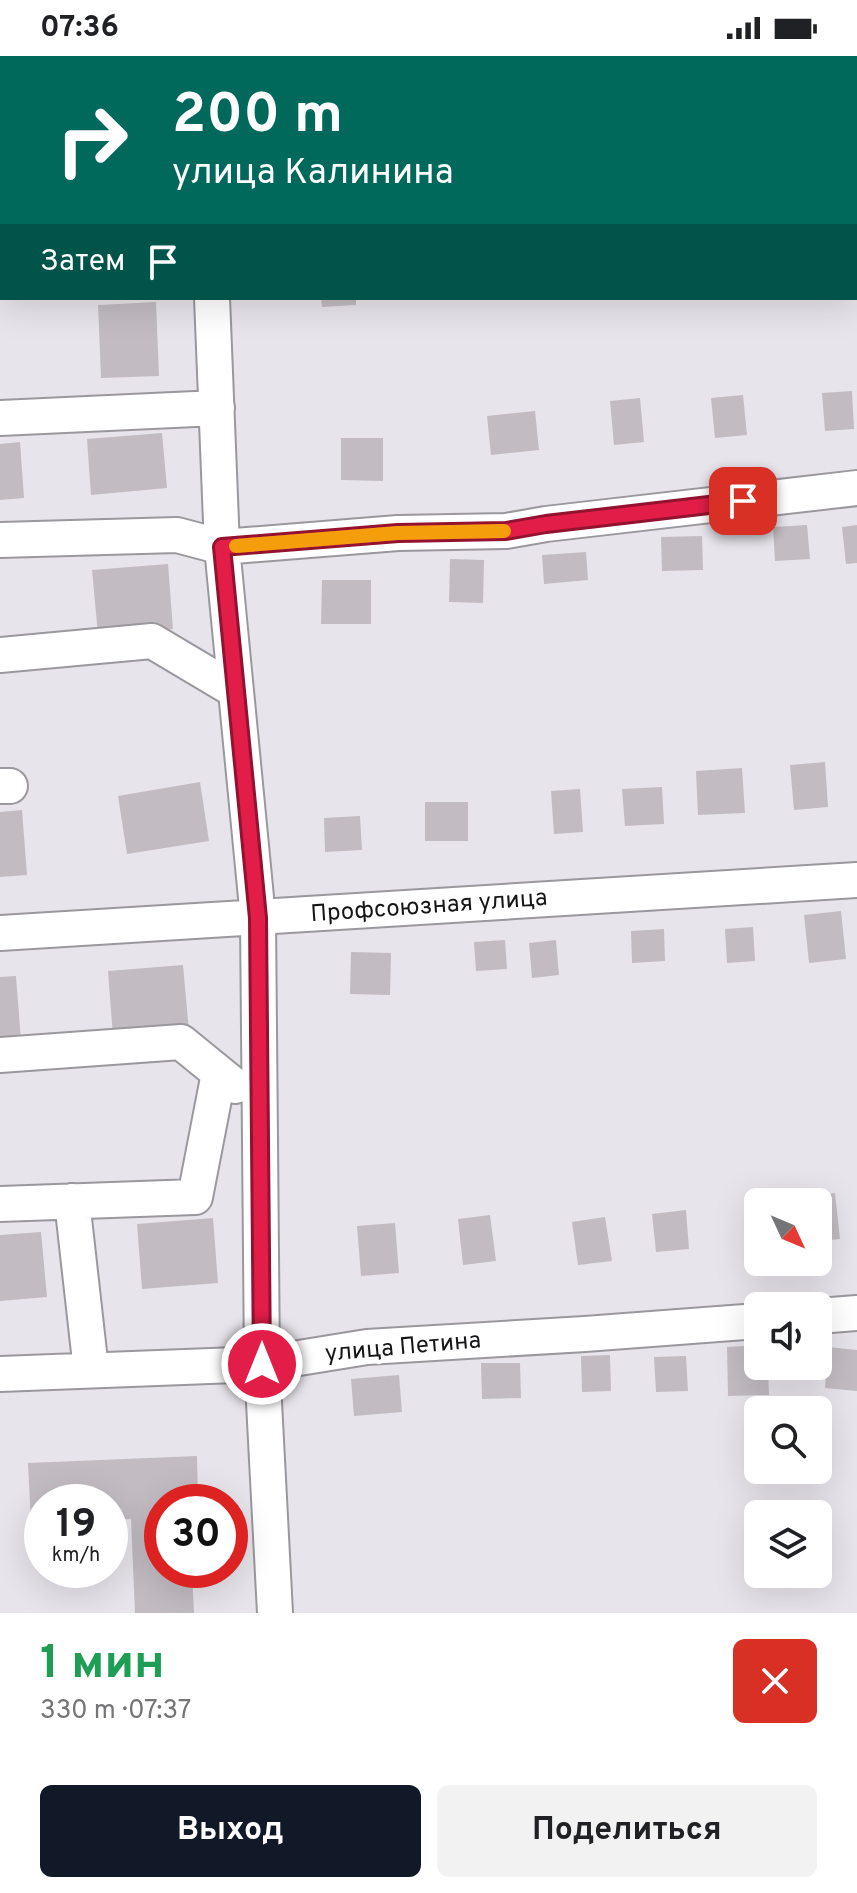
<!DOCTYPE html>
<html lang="ru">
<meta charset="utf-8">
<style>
body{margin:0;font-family:Overpass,sans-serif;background:#f2f2f2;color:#202124;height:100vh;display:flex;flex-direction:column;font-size:30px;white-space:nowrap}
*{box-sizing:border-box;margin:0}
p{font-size:26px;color:#757577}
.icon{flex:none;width:44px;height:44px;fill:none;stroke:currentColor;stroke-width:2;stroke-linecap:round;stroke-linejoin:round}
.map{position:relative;height:1557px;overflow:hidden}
.sheet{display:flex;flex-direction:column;background:#fff;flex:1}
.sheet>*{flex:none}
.banner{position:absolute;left:0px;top:0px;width:858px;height:244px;box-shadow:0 8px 32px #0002;background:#00695c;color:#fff;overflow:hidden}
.needle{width:52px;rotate:134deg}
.buttons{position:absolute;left:744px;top:1132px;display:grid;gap:16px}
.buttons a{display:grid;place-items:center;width:88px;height:88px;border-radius:12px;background:#fff;box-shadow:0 8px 32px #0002;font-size:40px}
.speed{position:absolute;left:24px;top:1428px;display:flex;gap:16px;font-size:40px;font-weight:700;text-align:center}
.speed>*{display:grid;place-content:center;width:104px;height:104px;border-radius:50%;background:#fff;box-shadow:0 8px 32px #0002;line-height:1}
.speed small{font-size:20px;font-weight:400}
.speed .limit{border:12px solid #d22;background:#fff;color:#111}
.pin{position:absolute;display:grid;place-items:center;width:68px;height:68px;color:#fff;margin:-34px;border-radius:16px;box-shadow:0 4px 12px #0006}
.me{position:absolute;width:88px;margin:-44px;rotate:0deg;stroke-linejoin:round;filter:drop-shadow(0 0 6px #0008)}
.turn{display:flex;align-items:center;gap:28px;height:168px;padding:0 40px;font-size:36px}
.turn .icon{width:104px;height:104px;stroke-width:2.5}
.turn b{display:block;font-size:56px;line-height:68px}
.then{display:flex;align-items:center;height:76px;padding:0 40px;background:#0003;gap:16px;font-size:30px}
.round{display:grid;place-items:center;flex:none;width:84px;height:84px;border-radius:12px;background:#f2f2f2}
.headline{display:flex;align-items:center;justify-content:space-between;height:136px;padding:0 40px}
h1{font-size:48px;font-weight:700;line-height:60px;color:#1e9e55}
.cta{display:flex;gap:16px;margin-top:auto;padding:16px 40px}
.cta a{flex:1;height:92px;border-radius:12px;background:#111827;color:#fff;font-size:32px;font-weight:700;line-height:92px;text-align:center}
.cta a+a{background:#f2f2f2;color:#202124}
.status{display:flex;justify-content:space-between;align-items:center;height:56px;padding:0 40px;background:#fff;direction:ltr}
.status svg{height:22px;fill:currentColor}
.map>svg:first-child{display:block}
</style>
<div class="status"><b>07:36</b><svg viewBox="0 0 49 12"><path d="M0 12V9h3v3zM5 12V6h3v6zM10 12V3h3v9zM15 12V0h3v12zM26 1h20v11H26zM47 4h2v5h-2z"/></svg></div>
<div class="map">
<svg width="857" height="1557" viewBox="0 0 857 1557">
<rect width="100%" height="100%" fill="#e7e4eb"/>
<path fill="#c2bcc2" d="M321,242H356V249L322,251Z
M156,246L159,320L101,322L98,249Z
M852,335L854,373L825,375L822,337Z
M743,339L747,379L715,382L711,342Z
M640,342L644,386L614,389L610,345Z
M535,355L539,394L491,399L487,360Z
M162,377L167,432L91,439L87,383Z
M341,382H383V425L341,424Z
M20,386L24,442L0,444V388Z
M807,469L810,503L775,505L773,471Z
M857,469V507L846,508L842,471Z
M702,480L703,514L662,515L661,481Z
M586,496L588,524L544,528L542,499Z
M450,503L484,504L483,547L449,546Z
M168,508L173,573L98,579L92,514Z
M322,524H371V568H321Z
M825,706L828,751L794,754L790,709Z
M742,712L745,757L698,759L696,715Z
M200,726L209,785L127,798L118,740Z
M662,731L664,768L625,770L622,733Z
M580,733L583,776L554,778L551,735Z
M425,746H468V785H425Z
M22,754L27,819L0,821V756Z
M360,760L362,794L325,796L324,762Z
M841,855L846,903L809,907L804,859Z
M753,871L755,905L727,907L725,873Z
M664,873L665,905L632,907L631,875Z
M505,884L507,913L476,915L474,886Z
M556,884L559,919L532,922L529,887Z
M351,896L391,897L390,939L350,938Z
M183,909L189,975L113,981L108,915Z
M16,920L21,985L0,987V921Z
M835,1137L840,1183L818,1185V1146H810V1139Z
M758,1149V1188L748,1189L744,1151Z
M686,1154L689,1193L656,1196L652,1158Z
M490,1159L496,1205L463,1209L458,1163Z
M605,1161L612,1205L578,1209L572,1166Z
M213,1162L218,1227L142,1233L137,1168Z
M395,1167L399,1217L361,1220L357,1170Z
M41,1176L47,1241L0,1245V1179Z
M758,1289V1310H768L769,1339L728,1340L727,1291Z
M828,1291L857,1294V1335L825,1332Z
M610,1299L611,1335L582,1336L581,1300Z
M686,1300L688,1335L656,1336L654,1301Z
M481,1307H520L521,1342L482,1343Z
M399,1319L402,1356L354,1360L351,1323Z
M197,1400L198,1446H162V1514H192L194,1557H135L131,1463L110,1464V1446H42V1467H31L28,1407Z"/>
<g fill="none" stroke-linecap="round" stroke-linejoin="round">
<g stroke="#9a979d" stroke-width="38">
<path id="minor" d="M202,0V2
M7,2V0
M0,58L2,42
M856,141H857
M212,242L222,491L258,862L262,1308L275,1557
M0,362L217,352
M0,484L177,479L222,491L398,477L506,475L546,468L857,432
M0,599L152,585L236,635
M0,730H10
M0,877L857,824
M0,999L181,986L235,1030
M72,1145L91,1314
M0,1148L195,1141L219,1017
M818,1260L857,1257
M0,1318L262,1308L367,1291L585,1278L758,1265"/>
</g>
<use href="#minor" stroke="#fff" stroke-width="34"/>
</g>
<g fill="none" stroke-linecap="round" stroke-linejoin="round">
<g stroke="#92132f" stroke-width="20">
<path id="route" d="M262,1308L258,862L222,491L398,477L506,475L546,468L743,445"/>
</g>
<use href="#route" stroke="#e11d48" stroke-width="14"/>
<path stroke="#f59e0b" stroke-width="14" d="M236,490L398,477L504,475"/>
</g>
<g text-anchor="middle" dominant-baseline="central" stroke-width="8" stroke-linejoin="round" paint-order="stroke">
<g font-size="24" fill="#161517" stroke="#fff">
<text transform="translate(429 851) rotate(-4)">Профсоюзная улица</text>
<text transform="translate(403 1292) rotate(-5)">улица Петина</text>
</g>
</g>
</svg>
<div class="buttons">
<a><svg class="needle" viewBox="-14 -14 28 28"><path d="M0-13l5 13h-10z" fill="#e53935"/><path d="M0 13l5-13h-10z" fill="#757577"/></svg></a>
<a><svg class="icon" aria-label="sound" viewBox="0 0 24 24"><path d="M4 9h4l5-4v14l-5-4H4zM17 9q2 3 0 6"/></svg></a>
<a><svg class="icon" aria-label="search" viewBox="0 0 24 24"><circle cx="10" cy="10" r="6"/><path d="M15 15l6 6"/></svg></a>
<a><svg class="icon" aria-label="layers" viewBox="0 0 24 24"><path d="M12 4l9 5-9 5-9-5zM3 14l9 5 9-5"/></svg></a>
</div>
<div class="speed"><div>19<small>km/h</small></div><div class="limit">30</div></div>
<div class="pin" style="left:743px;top:445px;background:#d93025"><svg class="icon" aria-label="arrive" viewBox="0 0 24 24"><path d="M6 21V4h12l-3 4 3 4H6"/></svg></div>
<svg class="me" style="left:262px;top:1308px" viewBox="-20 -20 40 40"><circle r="17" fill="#e11d48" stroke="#fff" stroke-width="3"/><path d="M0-11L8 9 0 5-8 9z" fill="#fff"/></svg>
<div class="banner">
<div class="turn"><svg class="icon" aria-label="right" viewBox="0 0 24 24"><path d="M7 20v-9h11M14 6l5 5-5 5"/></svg><div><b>200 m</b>улица Калинина</div></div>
<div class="then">Затем<svg class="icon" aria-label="arrive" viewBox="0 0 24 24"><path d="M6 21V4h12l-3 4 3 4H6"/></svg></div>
</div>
</div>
<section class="sheet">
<div class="headline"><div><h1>1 мин</h1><p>330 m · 07:37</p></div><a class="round" style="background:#d93025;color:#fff"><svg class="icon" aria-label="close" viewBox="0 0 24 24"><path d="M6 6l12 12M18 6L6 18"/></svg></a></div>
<div class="cta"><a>Выход</a><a>Поделиться</a></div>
</section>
